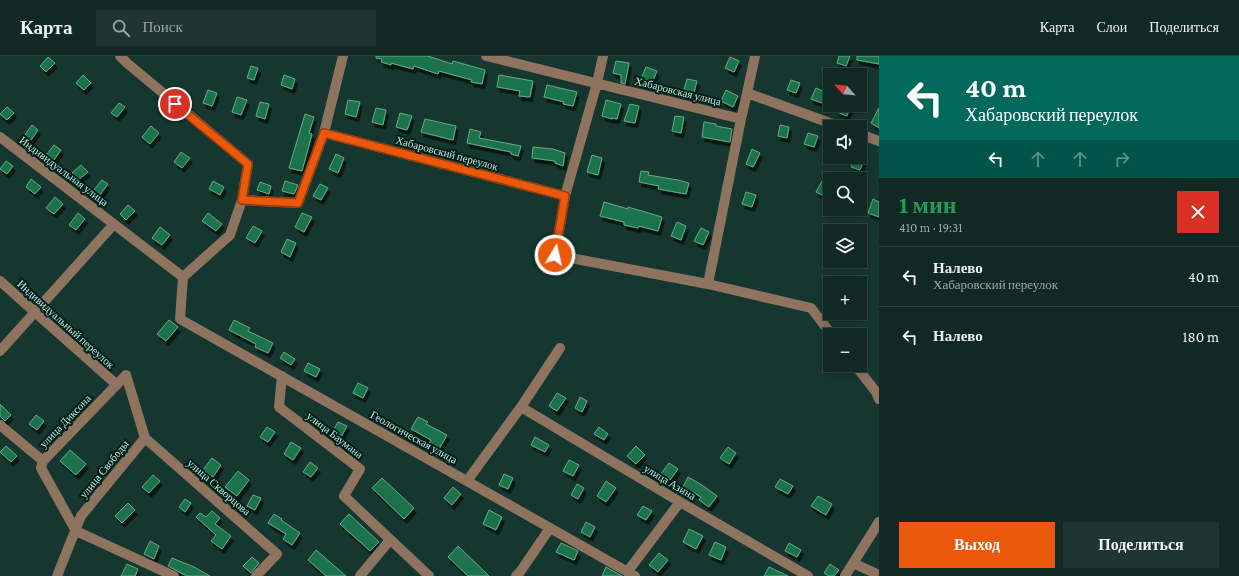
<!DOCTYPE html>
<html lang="ru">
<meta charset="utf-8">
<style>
body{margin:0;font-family:"Crimson Pro",serif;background:#1e3531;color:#f1f3f6;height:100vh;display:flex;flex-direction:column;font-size:15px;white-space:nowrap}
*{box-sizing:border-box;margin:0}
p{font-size:13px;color:#9ca6a6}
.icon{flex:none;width:22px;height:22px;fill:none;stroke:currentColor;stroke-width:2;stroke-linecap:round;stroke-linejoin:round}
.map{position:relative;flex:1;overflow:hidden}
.panel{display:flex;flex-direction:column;background:#102924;width:360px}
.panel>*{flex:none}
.banner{background:#00695c;color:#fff;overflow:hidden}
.needle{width:26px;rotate:297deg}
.buttons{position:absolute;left:823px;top:12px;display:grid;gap:8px}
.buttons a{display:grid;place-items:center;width:44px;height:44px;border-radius:0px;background:#102924;box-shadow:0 2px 10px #0003,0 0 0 1px #304541;font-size:20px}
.pin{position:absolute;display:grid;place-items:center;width:34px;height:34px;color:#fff;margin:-17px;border:2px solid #fff;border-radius:50%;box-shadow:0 1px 4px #0007}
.me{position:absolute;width:44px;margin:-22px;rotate:9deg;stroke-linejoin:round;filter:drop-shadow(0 0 3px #0008)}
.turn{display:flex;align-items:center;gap:14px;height:84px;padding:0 20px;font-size:18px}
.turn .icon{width:52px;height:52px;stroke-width:2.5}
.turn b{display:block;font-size:28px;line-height:34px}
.lanes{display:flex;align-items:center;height:38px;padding:0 20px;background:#0003;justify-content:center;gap:20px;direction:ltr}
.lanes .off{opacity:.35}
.round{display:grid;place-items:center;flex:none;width:42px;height:42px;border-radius:0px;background:#1e3531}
.headline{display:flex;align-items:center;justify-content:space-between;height:68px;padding:0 20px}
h1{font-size:24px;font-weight:700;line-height:30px;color:#1e9e55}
.primary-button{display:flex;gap:8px;margin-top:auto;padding:8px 20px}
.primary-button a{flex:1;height:46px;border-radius:0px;background:#ea580c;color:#fff;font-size:16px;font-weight:700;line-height:46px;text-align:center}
.primary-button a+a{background:#1e3531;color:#f1f3f6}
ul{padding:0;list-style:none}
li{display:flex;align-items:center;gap:12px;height:60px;padding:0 20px;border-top:1px solid #304541}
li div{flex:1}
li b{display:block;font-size:15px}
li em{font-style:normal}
header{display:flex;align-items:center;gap:24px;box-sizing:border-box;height:56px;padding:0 20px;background:#102924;border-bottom:1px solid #304541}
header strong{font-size:19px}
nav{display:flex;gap:22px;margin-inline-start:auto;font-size:14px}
.search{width:280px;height:36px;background:#1e3531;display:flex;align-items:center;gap:10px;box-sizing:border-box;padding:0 14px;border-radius:0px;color:#9ca6a6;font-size:15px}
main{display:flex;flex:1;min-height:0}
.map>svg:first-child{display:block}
</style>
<header>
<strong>Карта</strong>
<div class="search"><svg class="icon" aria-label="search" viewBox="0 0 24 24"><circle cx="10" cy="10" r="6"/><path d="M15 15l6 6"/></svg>Поиск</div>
<nav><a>Карта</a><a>Слои</a><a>Поделиться</a></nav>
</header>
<main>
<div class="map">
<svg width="879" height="520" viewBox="0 0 879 520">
<defs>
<filter id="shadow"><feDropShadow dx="2.5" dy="4.5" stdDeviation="0" flood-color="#0009"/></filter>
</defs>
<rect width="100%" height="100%" fill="#163730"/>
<path fill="#1f724d" stroke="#5fad84" filter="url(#shadow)" d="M376,0H428L452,8L453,5L485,14L482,28L471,26L472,24L439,15L438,18L414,10L413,13L391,7V9L381,6L382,3L376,2Z
M839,0H850L846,10L837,7Z
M857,0H879V8L857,4Z
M48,1L55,7L46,16L40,10Z
M730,1L739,5L734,16L725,12Z
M616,5L629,7L625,28L621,27V19L613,17Z
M251,10L258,12L254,24L247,22Z
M646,11L657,15L652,27L641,23Z
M83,19L91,27L84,34L76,27Z
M284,19L295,23L292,33L281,29Z
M499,19L533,25L530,41L519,40L520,35L497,31Z
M687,23L697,25L693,40L683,37Z
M791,24L800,27L796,37L787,34Z
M547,29L577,36L573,50L563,48L564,46L544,41Z
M816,32L827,37L822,47L811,43Z
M208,34L217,37L212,50L203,47Z
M726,34L738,40L733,51L721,45Z
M237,41L247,44L241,59L232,56Z
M348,44L360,46L356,61L345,58Z
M606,44L621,48L617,63L612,62V63L602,60Z
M260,46L269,48L265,63L256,60Z
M119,47L125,51L117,61L111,57Z
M630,48L639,50L635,67L624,65Z
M840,49H851L847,60L837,56Z
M7,51L14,57L7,64L0,58Z
M376,52L386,54L383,69L372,66Z
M879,52V72L871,67Z
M400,57L412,60L407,74L396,71Z
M305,58L314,61L309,77L312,78L302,115L289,112Z
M675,60L684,61L681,77L672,75Z
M425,63L456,70L453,84L421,76Z
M704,66L716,68V70L732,73L730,86L702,81Z
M32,69L38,74L31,84L24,80Z
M780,69L789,71L787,82L778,80Z
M151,70L159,77L150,88L142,81Z
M470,73L481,76L479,82L521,90L518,100L511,98V96L467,87Z
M808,77L818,80L814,91L804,88Z
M54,89L61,94L54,104L47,98Z
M533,91L553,93L565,97L563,110L555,107V105L532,102Z
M752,93L760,97L753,111L746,108Z
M181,96L190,102L182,112L174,106Z
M336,98L344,102L338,117L329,113Z
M592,99L602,102L598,119L587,116Z
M855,101H865L860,114L851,111Z
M6,105L13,110L7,118L0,113Z
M81,109L88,116L78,124L72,117Z
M641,115L649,116L648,119L678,124L689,127L686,138L658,133L659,130L639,126Z
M31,123L41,131L35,138L26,131Z
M102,124L108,128L99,140L93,135Z
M213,125L224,131L220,139L209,133Z
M285,125L298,129L294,138L282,135Z
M822,125L830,130V137L828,142L816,136Z
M260,126L271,130L269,138L257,134Z
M320,128L328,132L321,144L313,140Z
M746,136L756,139L752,151L742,148Z
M55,141L63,148L54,158L46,152Z
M873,143L879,146V161L868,157Z
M604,146L628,153V151L662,161L658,175L639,170L638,172L624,169V166L600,160Z
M128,149L135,155L126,164L120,158Z
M78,157L85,163L76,174L69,169Z
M208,157L222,168L216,175L202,165Z
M302,157L312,161L304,176L295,171Z
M677,166L686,170L681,184L671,180Z
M253,170L262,175L255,187L246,182Z
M160,171L170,179L162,189L152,182Z
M701,172L709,176L703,189L694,185Z
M287,183L296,187L290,201L281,196Z
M169,264L178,271L166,285L157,278Z
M234,264L250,272L248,275L273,287L268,297L255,291L256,288L229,274Z
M284,296L295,303L291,309L280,302Z
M308,307L320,313L316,321L304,315Z
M358,327L368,332L363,342L353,337Z
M557,337L566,342L557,355L549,350Z
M580,341L587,345L582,356L575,352Z
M0,348L11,359L5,365L0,360Z
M36,359L44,365L37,374L29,368Z
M418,361L428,366L426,368L447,379L438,395L428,390L431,384L411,373Z
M338,366L347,370L340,383L331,378Z
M267,371L275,376L268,386L260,381Z
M599,371L608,378L604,384L594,378Z
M535,381L549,389L545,396L531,389Z
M291,386L301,392L293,404L284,398Z
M6,390L17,400L11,406L0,396Z
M636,390L645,399L636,408L627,400Z
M728,391L736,397L729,408L720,402Z
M70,394L86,408L76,419L60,405Z
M212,402L221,409L213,421L203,414Z
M569,404L579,409L573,420L563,415Z
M310,406L318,412L311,421L303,416Z
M669,407L678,413L670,424L661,418Z
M238,415L249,424L237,440L225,431Z
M504,418L513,422L508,433L499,429Z
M153,419L160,425L149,437L142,431Z
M688,421L702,429L717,440L709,451L699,444L701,441L683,431Z
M382,422L414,452L404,463L372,432Z
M780,423L793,430L788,438L775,431Z
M606,425L616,432L606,446L597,440Z
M577,428L584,432L578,443L571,439Z
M453,431L461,438L452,449L444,442Z
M253,439L261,442L255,454L247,450Z
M818,440L832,448L826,459L811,450Z
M185,443L191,447L185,456L179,451Z
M128,447L135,454L122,467L115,460Z
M643,450L652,455L646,464L637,459Z
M489,454L502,461L496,474L483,468Z
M212,455L220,462L215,468L231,480L222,493L211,485L216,479L196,461L200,457L206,461Z
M274,458L282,463L281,464L300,477L292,489L283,483L286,478L268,467Z
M349,458L379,486L370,495L340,468Z
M586,466L595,471L590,481L581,476Z
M689,473L703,480L696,493L683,486Z
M150,485L159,490L154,503L144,498Z
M715,486L726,491L721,504L709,499Z
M561,487L578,495L574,504L556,496Z
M789,487L801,494L797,501L785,495Z
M458,490L489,520H468L448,501Z
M316,494L346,520H326L308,504Z
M659,497L668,504L658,516L649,509Z
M252,501L259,507L251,517L243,510Z
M172,502L194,511L210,520H187L179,516L168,510Z
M127,508L138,513L135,520H121Z
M830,508L839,514L834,520H829L824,517Z
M606,511L622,520H602Z
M769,511L788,520H764Z"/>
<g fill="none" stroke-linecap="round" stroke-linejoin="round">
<path stroke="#8e735f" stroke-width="10" d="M120,0L127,7L248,108L242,144L298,147L324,77L343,0
M486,0L741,63L747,37L841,71
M603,0L597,27L565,140L555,199L708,228L741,63
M747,37L755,0
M324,77L565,140
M860,78L879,85
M0,81L183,221L180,263L635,520
M183,221L230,179L242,144
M0,225L117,329
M708,228L811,252L832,279
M0,295L114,168
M855,309L876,336L879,343
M282,320L279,351L360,413L344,440L429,520
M521,351L680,446L808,520
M0,369L43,405
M145,382L277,498L256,520
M467,425L521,351L560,292
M853,507L879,519
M628,515L680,446
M57,520L81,460L145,382L126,319L43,405L41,412L76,475L174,520
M360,520L390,484
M516,520L520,516L550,472
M845,520L879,466"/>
</g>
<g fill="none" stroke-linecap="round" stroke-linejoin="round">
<g stroke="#983908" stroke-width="10">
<path id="route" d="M175,48L248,108L242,144L298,147L324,77L565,140L555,199"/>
</g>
<use href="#route" stroke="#ea580c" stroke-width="7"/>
</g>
<g text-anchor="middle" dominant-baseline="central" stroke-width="4" stroke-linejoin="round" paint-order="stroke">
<g font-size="11" fill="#bceae0" stroke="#001e18">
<text transform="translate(678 35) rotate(14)">Хабаровская улица</text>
<text transform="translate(447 97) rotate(15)">Хабаровский переулок</text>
<text transform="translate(64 115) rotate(37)">Индивидуальная улица</text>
<text transform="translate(66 268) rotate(42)">Индивидуальный переулок</text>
<text transform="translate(65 365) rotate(-46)">улица Диксона</text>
<text transform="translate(335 379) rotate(38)">улица Баумана</text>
<text transform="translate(414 381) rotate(29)">Геологическая улица</text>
<text transform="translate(104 413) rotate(-51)">улица Свободы</text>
<text transform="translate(670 426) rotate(31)">улица Азина</text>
<text transform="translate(219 431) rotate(41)">улица Скворцова</text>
</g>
</g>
</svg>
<div class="buttons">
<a><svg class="needle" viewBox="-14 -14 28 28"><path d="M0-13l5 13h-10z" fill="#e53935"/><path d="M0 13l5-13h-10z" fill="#9ca6a6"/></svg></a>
<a><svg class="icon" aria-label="sound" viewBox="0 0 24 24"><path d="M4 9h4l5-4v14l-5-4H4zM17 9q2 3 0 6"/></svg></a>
<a><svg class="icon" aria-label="search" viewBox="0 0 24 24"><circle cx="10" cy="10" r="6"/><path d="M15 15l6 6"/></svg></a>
<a><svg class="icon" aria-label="layers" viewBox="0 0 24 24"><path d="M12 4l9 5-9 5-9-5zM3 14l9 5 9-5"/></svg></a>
<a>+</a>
<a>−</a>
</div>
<div class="pin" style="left:175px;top:48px;background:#d93025"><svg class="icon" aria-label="arrive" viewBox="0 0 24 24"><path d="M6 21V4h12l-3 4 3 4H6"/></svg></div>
<svg class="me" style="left:555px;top:199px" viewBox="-20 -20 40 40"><circle r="17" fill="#ea580c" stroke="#fff" stroke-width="3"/><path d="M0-11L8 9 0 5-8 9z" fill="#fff"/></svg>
</div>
<section class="panel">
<div class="banner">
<div class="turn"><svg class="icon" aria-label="left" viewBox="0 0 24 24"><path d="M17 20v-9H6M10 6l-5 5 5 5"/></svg><div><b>40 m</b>Хабаровский переулок</div></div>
<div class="lanes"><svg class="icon" aria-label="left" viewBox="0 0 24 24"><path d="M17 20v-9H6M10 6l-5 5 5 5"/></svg><svg class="icon off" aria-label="ahead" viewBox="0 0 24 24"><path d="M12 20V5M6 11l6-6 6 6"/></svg><svg class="icon off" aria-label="ahead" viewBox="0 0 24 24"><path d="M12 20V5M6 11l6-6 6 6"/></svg><svg class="icon off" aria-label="right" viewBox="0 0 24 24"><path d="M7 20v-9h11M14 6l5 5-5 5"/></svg></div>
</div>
<div class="headline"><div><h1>1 мин</h1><p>410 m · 19:31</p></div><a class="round" style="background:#d93025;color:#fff"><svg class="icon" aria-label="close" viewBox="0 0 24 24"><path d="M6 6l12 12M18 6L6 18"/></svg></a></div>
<ul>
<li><svg class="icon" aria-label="left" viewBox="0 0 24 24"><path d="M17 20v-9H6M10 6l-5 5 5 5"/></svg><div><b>Налево</b><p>Хабаровский переулок</p></div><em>40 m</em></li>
<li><svg class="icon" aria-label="left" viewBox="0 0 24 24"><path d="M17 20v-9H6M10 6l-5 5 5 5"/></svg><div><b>Налево</b></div><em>180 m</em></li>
</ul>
<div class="primary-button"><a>Выход</a><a>Поделиться</a></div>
</section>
</main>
